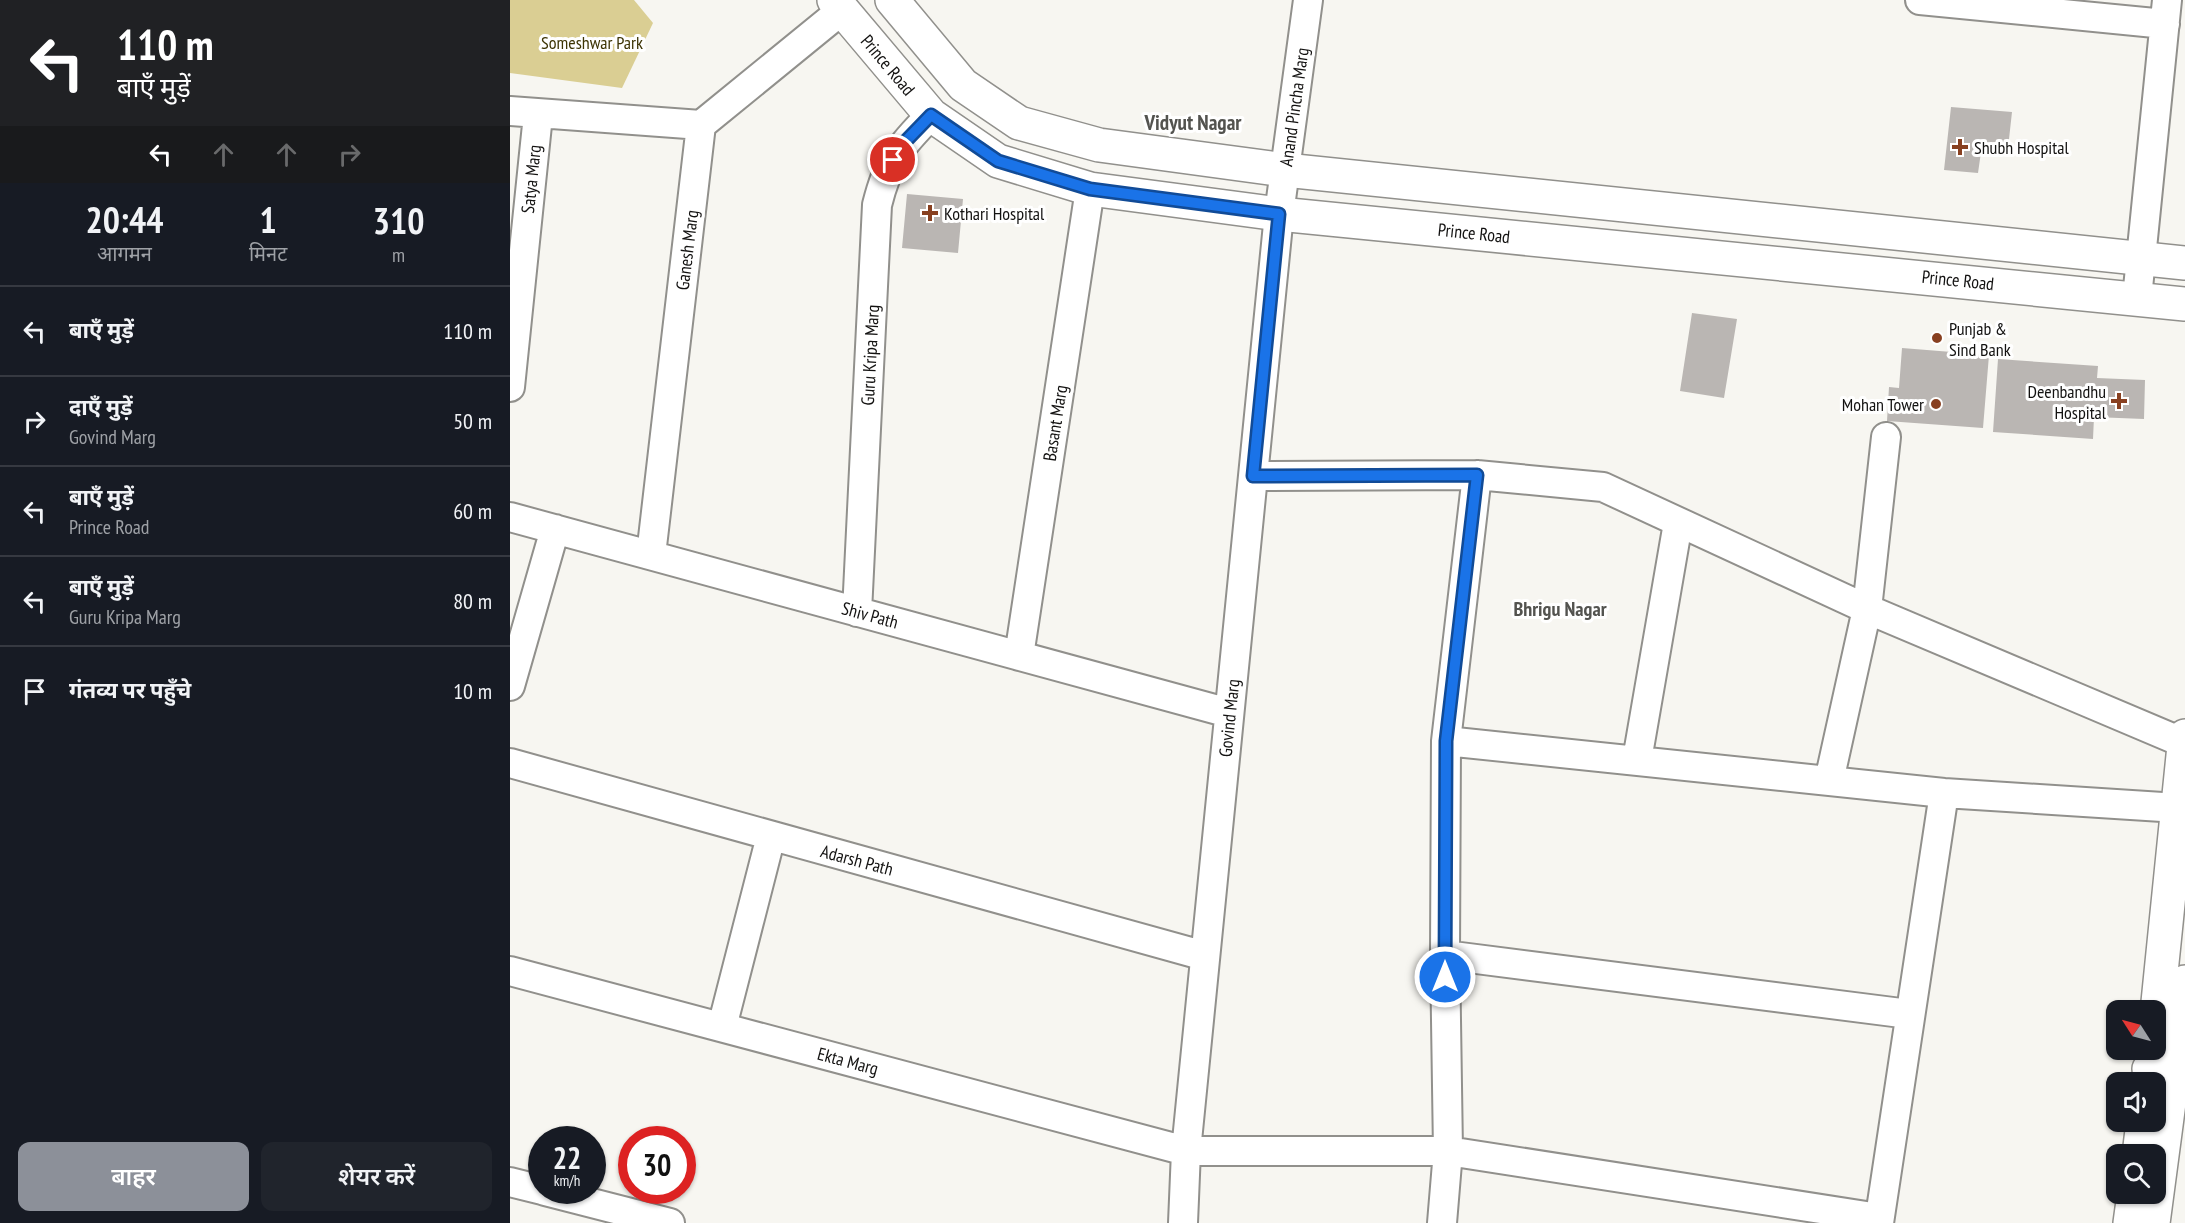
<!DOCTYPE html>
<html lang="hi">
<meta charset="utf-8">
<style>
body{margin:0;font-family:"PT Sans Narrow","Noto Sans Devanagari",sans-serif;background:#20242c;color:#f1f3f6;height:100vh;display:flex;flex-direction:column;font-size:22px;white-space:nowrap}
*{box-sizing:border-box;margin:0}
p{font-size:20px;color:#9ea1a6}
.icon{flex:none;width:33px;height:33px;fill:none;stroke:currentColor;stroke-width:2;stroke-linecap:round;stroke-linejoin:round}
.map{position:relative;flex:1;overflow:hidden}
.details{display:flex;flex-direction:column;background:#171b24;width:510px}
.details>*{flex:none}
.guide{background:#202124;color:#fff;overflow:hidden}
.needle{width:39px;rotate:306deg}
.fabs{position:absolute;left:1596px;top:1000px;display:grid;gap:12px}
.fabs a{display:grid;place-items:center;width:60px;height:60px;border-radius:12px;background:#171b24;box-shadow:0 2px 4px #0004;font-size:30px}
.speed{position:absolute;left:18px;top:1126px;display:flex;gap:12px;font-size:30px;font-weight:700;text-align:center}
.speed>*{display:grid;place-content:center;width:78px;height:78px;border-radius:50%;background:#171b24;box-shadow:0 2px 4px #0004;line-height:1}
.speed small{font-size:15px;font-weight:400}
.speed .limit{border:9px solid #d22;background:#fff;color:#111}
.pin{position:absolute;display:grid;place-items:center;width:51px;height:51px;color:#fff;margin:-26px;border:3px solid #fff;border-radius:50%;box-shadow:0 2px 6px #0007}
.me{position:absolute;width:66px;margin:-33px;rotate:0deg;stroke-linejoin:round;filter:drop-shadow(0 0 4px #0008)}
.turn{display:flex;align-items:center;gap:21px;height:126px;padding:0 18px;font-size:27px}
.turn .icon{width:78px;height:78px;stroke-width:2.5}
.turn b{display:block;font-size:42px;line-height:51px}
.lanes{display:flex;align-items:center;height:57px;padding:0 18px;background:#0003;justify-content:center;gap:30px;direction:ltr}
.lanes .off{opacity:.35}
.eta{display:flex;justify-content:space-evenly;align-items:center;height:102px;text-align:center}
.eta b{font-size:36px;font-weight:600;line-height:42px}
.action{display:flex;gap:12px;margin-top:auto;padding:12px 18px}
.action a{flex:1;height:69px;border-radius:12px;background:#8c9099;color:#fff;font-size:24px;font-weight:600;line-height:69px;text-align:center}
.action a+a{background:#20242c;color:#f1f3f6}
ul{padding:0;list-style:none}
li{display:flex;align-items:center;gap:18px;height:90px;padding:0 18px;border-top:2px solid #363941}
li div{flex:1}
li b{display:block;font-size:22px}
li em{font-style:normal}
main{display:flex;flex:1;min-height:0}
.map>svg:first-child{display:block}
</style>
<main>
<section class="details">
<div class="guide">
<div class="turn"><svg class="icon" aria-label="left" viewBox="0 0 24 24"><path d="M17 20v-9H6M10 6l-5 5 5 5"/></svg><div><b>110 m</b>बाएँ मुड़ें</div></div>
<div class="lanes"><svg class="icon" aria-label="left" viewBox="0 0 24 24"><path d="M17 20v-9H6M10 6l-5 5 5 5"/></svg><svg class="icon off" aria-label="ahead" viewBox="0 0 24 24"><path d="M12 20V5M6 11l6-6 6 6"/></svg><svg class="icon off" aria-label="ahead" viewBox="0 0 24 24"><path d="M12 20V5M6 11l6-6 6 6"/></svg><svg class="icon off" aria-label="right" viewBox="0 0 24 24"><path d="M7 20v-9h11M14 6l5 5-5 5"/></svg></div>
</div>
<div class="eta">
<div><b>20:44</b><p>आगमन</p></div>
<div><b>1</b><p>मिनट</p></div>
<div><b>310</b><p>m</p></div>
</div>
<ul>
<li><svg class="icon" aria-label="left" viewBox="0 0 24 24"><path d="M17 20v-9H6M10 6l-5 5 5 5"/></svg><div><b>बाएँ मुड़ें</b></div><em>110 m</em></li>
<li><svg class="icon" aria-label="right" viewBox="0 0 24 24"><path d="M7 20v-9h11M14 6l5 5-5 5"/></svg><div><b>दाएँ मुड़ें</b><p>Govind Marg</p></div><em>50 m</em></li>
<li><svg class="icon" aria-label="left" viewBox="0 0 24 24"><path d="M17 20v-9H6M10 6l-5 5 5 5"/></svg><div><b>बाएँ मुड़ें</b><p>Prince Road</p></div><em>60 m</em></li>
<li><svg class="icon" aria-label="left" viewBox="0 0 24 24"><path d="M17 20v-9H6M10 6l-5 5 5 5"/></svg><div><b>बाएँ मुड़ें</b><p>Guru Kripa Marg</p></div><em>80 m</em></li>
<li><svg class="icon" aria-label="arrive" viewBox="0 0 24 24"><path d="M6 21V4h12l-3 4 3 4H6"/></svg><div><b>गंतव्य पर पहुँचे</b></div><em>10 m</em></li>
</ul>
<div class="action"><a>बाहर</a><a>शेयर करें</a></div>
</section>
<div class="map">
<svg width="1675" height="1223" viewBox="0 0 1675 1223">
<rect width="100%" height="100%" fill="#f7f6f1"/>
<path fill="#dace93" d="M0,0H124L143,23L112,88L0,73Z"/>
<path fill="#bab6b3" d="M1441,107L1502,112L1498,148L1472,145L1468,173L1434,170Z
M397,194L453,199L448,253L392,248Z
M1182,313L1227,319L1214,398L1170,391Z
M1392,348L1479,355L1473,428L1377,421L1379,387L1389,388Z
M1488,359L1588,366L1587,378L1635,380L1634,419L1584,417L1583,439L1483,432Z"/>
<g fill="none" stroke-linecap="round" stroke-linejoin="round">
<g stroke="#91908c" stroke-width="32">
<path id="minor" d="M1410,0L1655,24
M0,111L191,125
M1627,298L1657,0
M0,387L28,115
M743,476L967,475L1093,487L1357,609L1674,743
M0,517L719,713
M141,555L191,125L332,10
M347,612L367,205C378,161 389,147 421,115
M509,656L580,189
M0,686L45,529
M936,741L1434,793L1668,808
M1127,760L1168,523
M0,763L695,956
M1319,781L1357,609L1376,437
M935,955L1399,1014
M0,971L676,1151H938L1369,1218
M212,1027L261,836
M0,1182L32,1190
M35,1191L160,1223
M673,1223L676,1151L769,214L798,0
M932,1223L938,1151L935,955L936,741L967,475
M1369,1223L1434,793"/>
</g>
<g stroke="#91908c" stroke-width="36">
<path id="tertiary" d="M324,0L421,115L488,161L580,189L769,214L1675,304
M382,0L453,85L509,123L589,145L775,170L1675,263
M1646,1022L1675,736
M1639,1069L1675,1071
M1629,1155L1633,1122
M1620,1223L1624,1194"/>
</g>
<g stroke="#91908c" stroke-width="36">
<path id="trunk" d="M1643,1223L1675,982"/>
</g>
<use href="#minor" stroke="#fff" stroke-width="28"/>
<use href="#tertiary" stroke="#fff" stroke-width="33"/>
<use href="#trunk" stroke="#fff" stroke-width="33"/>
</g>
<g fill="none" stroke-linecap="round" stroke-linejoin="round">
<g stroke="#114b97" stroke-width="15">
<path id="route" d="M383,160L391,146L421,115L488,161L580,189L769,214L743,476L967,475L936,741L935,977"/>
</g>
<use href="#route" stroke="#1a73e8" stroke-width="10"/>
</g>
<g fill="#884020" stroke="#fff" stroke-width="2">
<path d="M1447 138h6v6h6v6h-6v6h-6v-6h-6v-6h6z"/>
<path d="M417 204h6v6h6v6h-6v6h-6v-6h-6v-6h6z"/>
<circle cx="1427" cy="338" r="6"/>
<path d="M1606 392h6v6h6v6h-6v6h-6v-6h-6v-6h6z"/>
<circle cx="1426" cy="404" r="6"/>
</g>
<g text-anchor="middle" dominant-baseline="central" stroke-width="6" stroke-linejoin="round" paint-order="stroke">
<g font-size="18" fill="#3d3404" stroke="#fff">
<text x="82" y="42">Someshwar Park</text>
</g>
<g font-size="18" fill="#131211" stroke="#fff">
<text transform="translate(378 65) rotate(50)">Prince Road</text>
<text transform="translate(784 107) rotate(-82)">Anand Pincha Marg</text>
<text transform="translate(21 179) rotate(-84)">Satya Marg</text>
<text transform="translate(964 233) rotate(6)">Prince Road</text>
<text transform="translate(177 250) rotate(-83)">Ganesh Marg</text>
<text transform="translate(1448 280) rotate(6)">Prince Road</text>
<text transform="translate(360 355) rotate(-87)">Guru Kripa Marg</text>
<text transform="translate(545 423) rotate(-81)">Basant Marg</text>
<text transform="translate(360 615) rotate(15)">Shiv Path</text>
<text transform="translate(719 718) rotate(-84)">Govind Marg</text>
<text transform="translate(347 860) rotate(15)">Adarsh Path</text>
<text transform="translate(338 1061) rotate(15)">Ekta Marg</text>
</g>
<g font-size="18" fill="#131211" stroke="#fff" text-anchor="start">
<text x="1464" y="147">Shubh Hospital</text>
<text x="434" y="213">Kothari Hospital</text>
<text x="1439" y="328">Punjab &amp;<tspan x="1439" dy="21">Sind Bank</tspan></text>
<text x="1596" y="391" text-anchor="end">Deenbandhu<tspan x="1596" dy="21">Hospital</tspan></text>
<text x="1414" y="404" text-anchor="end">Mohan Tower</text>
</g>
<g font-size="20" font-weight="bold" fill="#53534f" stroke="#fff">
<text x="1050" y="609">Bhrigu Nagar</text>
</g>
<g font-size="21" font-weight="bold" fill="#53534f" stroke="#fff">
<text x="683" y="122">Vidyut Nagar</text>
</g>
</g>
</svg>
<div class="fabs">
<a><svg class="needle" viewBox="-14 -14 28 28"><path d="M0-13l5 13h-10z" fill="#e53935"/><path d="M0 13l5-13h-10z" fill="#9ea1a6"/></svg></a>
<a><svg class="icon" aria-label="sound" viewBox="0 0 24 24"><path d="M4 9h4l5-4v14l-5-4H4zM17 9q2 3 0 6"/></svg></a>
<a><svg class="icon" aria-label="search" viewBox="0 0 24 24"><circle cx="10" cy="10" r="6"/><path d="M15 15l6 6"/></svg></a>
</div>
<div class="speed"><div>22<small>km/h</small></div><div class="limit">30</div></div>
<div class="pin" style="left:383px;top:160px;background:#d93025"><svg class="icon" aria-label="arrive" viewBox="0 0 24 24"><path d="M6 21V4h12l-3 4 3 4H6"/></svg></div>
<svg class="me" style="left:935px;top:977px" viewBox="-20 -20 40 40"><circle r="17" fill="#1a73e8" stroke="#fff" stroke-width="3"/><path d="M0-11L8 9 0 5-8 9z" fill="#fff"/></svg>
</div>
</main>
